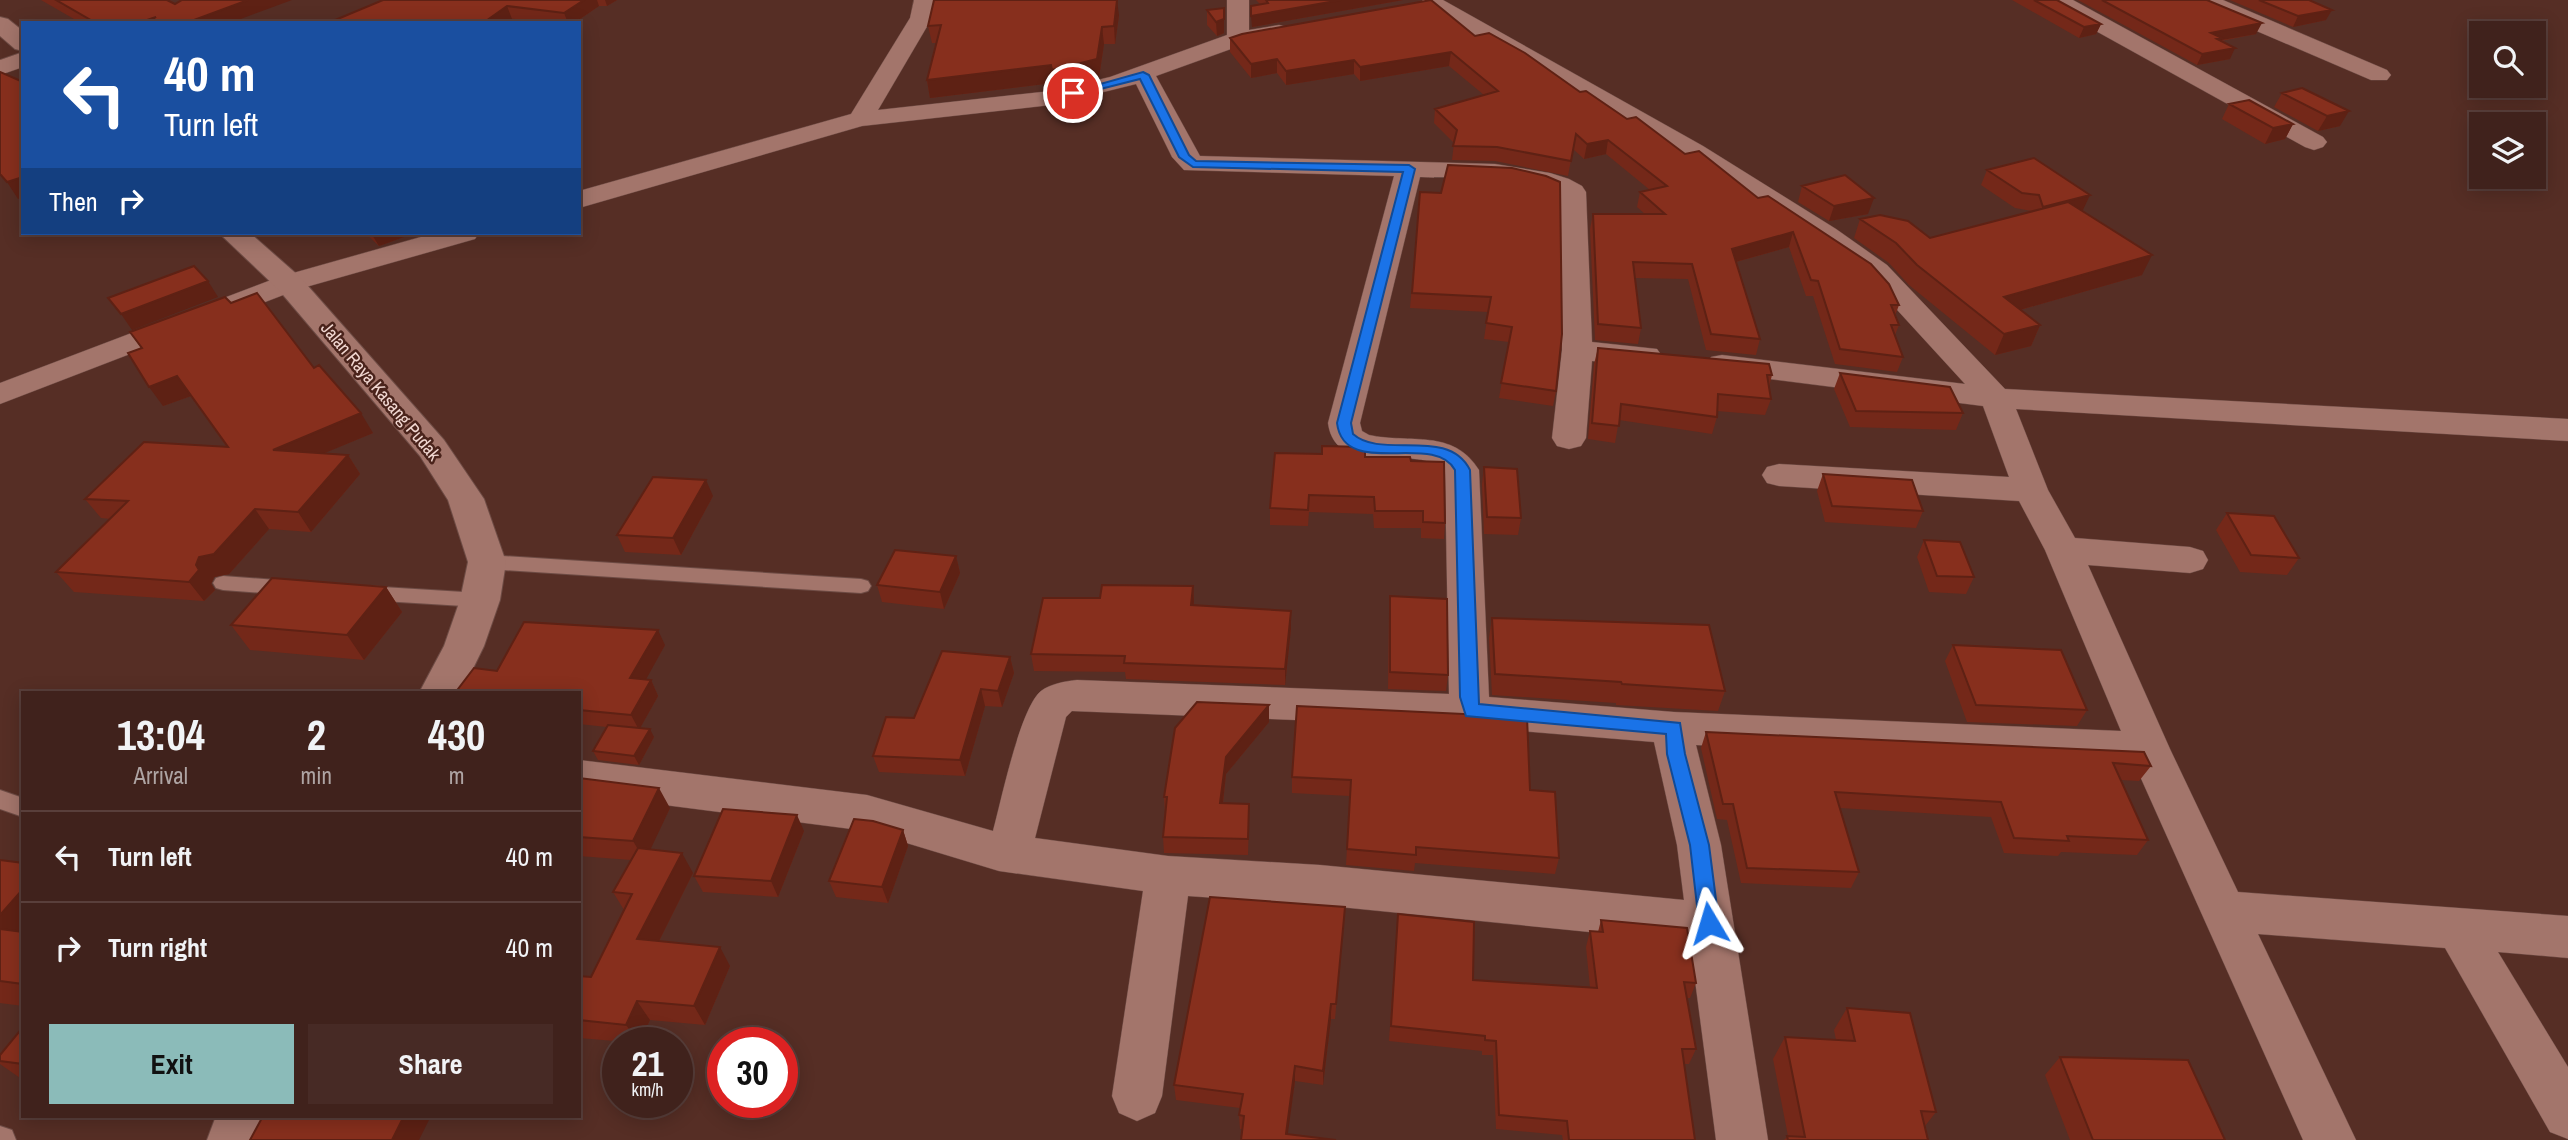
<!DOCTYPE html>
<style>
body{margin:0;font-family:"Archivo Narrow",sans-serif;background:#472a25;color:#f1f3f6;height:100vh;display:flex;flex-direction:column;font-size:26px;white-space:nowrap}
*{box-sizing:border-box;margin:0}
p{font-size:23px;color:#aea4a3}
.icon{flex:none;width:38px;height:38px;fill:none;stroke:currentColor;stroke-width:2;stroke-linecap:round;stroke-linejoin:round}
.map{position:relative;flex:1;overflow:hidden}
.drawer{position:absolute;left:21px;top:691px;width:560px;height:427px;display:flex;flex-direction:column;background:#40221c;border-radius:0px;box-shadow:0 4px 18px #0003,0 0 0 2px #593f3b}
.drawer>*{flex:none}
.banner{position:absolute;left:21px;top:21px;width:560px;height:214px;border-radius:0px;box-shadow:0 4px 18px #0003,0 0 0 2px #593f3b;background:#1a4fa0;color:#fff;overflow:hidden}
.fabs{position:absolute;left:2469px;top:21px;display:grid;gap:14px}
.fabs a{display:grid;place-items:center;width:77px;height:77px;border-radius:0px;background:#40221c;box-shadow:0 4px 18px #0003,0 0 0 2px #593f3b;font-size:35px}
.speed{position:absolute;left:602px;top:1027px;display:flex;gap:14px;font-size:35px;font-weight:700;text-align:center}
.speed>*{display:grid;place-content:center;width:91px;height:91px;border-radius:50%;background:#40221c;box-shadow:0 4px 18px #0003,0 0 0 2px #593f3b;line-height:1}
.speed small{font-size:18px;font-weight:400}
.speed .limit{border:10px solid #d22;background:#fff;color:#111}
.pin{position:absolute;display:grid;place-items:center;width:60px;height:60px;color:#fff;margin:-30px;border:4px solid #fff;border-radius:50%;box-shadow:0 2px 7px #0007}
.me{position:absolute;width:77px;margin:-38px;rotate:353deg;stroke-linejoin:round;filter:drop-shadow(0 0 5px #0008)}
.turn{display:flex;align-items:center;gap:24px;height:147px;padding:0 28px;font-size:32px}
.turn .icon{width:91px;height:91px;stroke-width:2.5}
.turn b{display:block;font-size:49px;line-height:60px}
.then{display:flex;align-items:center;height:66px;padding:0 28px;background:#0003;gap:14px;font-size:26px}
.eta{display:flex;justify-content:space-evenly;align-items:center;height:119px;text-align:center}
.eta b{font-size:42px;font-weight:700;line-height:49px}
.primary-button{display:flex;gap:14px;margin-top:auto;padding:14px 28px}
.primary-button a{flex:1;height:80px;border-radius:0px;background:#8bbbb9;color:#111;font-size:28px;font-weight:700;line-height:80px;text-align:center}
.primary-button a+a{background:#472a25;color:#f1f3f6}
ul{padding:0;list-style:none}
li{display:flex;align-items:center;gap:21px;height:91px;padding:0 28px;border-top:2px solid #593f3b}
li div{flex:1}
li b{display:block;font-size:26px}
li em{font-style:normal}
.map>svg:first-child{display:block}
</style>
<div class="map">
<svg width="2568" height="1140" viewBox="0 0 2568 1140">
<rect width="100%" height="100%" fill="#562e25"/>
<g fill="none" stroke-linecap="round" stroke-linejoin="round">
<g stroke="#6d4b44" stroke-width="2">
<path id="service" d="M487,555L861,579L868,581L871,586L868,591L861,593L487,569L480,567L477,562L480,557Z
M223,576L290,581L297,583L300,588L297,593L290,595L223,590L216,588L213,583L216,578Z
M366,586L480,593L487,595L490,600L487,605L480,607L366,600L359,598L356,593L359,588Z
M0,790L23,798V817L0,809Z
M0,1126L12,1130L16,1140H0Z"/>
</g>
<g stroke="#6d4b44" stroke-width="1">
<path id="minor" d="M914,0H936L932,18L878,110L1051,91L1110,77L1227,35V0H1249V30L1279,25L1287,27L1290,32L1287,37L1242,45L1156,76L1200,156L1495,164L1550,173L1569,179L1582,186L1586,192L1592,342L1657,349L1662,356L1657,363L1646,365L1592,361L1586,438L1581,446L1569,449L1557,446L1552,438L1562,350L1560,195C1521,173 1464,179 1420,177L1360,423L1362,431L1369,435C1410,444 1453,428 1479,470L1489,697L1674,712L2121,731L2045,550L2019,501L1779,486L1767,483L1762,475L1767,467L1779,464L2009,477L1983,406L1722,373L1711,371L1706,364L1711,357L1722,355L1965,384L1867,277L1816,241L1685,156L1424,8L1421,3L1423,0H1443L1703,146L1836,229L1887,265L2005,389L2568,419V441L2016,409L2048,490L2075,538L2190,547L2203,551L2208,560L2203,569L2190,573L2088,565L2170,749L2238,892L2568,916V958L2498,952L2568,1067V1139L2550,1132L2445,948L2258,934L2356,1140H2303L2135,765L1696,745L1721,845L1768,1140H1716L1690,942L1320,905L1188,896L1162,1096L1155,1113L1137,1121L1119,1113L1112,1096L1143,891L999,871L867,831L579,794V760L867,795L993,831C1001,802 1020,708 1041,691C1050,684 1066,681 1077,680L1449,694L1445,472C1420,440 1336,482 1328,423L1394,176L1184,170L1172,157L1136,84L1051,105L862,126L579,208V191L851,114L910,18ZM1072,711L1472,727L1654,742L1677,845L1684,900L1320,865L1168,856L1035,838L1066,717Z
M2046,0H2073L2323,137L2327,142L2323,147L2314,150L2305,147L2049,5Z
M2193,0H2223L2387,70L2391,75L2387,80H2371L2196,5Z
M23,52V67L0,75V60Z
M435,233H479L475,239L299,289L0,404V383L279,277Z"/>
</g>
<g stroke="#6d4b44" stroke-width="2">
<path id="tertiary" d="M0,17L8,19L23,31V51L15,49L0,36Z
M219,233H250L300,277L444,440L484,499L506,562L500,600L484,646L461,693H419L444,646L460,600L468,562L448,500L420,456L278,289Z
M216,1116H270L261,1140H207Z"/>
</g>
<use href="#service" fill="#a3756b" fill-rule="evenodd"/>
<use href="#minor" fill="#a3756b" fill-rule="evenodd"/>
<use href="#tertiary" fill="#a3756b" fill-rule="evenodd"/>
</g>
<path fill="#742819" d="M41,0H167L175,4L230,23H81Z
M383,0H617L607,6H599L574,23H542Z
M1256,0H1403L1252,27L1260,4Z
M2012,0H2057L2101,24L2096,34L2079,38Z
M2078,0H2207L2256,34L2221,41L2230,59L2197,65Z
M2230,0H2309L2326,20L2293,27Z
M1224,8V33L1217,36L1207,25V10Z
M1119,15L1115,44H1104L1099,77L1055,87L1053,83L930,98L927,80L937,43H932L928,26Z
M1475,36L1627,119L1758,198L1899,305L1895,316L1899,325L1895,335L1903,357L1897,372L1835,364L1813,296H1806L1789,247L1736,262L1760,339L1756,355L1706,350L1688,279L1635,278L1641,328L1638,344L1595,340L1590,229L1593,214H1645L1637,207L1640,192L1650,190L1606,154L1584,159L1573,149L1568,176L1495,161L1452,160L1454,143L1434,123L1435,109L1484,95L1449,66L1360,81L1354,74L1286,85L1277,73L1251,78L1230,52V38Z
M1095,82L1097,96L1094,117L1063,121L1059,106L1057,91Z
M2302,88L2340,126L2318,131L2274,107L2282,93Z
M2229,104L2293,124L2285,139L2265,144L2222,119Z
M1987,170L2083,210L2082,211L2142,275L2020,310L2040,325L2031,346L1995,355L1909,285L1889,263L1854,238L1860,219L1930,238L2032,211L2015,208L1981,185Z
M1802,186L1868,214L1829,221L1798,202Z
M1420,192L1556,391L1553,406L1499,398L1509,342L1484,339L1488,312L1410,308Z
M365,233H415L379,246Z
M231,303L314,368L373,433L324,453L348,455L360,474L311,532L269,529L229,574L214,577L211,584L215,590L204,601L74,592L56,572L111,519L101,518L85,499L227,447L191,396L163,406L141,348L130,332Z
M1598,348L1772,375L1769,387L1771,399L1765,415L1717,411V417L1712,434L1619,420L1615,443L1588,439L1594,364Z
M1840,373L1963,413L1956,430L1850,427L1834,389Z
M1365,457L1411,461L1445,523L1444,539L1421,538V528H1374L1373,514L1309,512L1308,526L1270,525V508Z
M1484,467L1521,518L1518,535L1484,534L1482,484Z
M1823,474L1923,511L1916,528L1825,522L1817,491Z
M713,496L681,555L625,552L617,535Z
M2227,513L2299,558L2287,575L2240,572L2216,530Z
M1924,540L1974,577L1966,594L1929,592L1917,557Z
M956,556L960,573L944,609L882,602L877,585Z
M1193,586L1194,605L1291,628L1285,685L1126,679L1125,672L1034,671L1031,654L1100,598Z
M386,587L402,612L364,660L250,650L231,625Z
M1390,596L1448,675L1446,691L1388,689L1389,613Z
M1492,618L1725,691L1718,711L1616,705V703L1492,695L1489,638Z
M665,645L645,680H651L658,696L640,728L654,737L639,765L598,760L593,751L607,727L579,724V693L497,671Z
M1953,645L2087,710L2077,726L1967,722L1945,661Z
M1010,657L1014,673L1002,707L985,706L965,776L879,772L873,756Z
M1269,705V722L1226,774L1223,804L1249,820L1248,855L1164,853L1163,837L1165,812L1164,797Z
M1706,732L2151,766L2139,781L2121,780L2148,840L2137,855L2061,852L2058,856L2004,853L1991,817L1840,808L1859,872L1851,888L1741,883L1727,820L1717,819L1701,748Z
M1292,777L1530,790L1559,858L1555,874L1415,863L1414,871L1346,865L1350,796L1292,793Z
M579,778L670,808L650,849L693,873L659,941L730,966L705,1025L650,1020L639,1043L579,1038V976L591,977L624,910L613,892L631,860L579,856Z
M903,830L908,846L888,903L836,897L829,881Z
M804,831L778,897L703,892L694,876Z
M0,860L23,863V1006L0,1003Z
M1345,907L1335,1019H1331L1323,1085L1295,1081L1287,1134L1240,1129L1239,1115L1240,1108L1176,1100L1174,1085Z
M1398,914L1473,980L1590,987L1586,947L1590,931L1598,932L1601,920L1696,983L1690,998H1687L1696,1049L1689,1064H1684L1695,1140H1563L1562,1135L1496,1129L1493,1055H1482V1051L1389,1041Z
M1847,1008L1936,1112L1925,1126L1928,1140H1784L1788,1136L1773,1059L1785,1037L1836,1040L1834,1030Z
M23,1027V1080L0,1064V1055Z
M2060,1057L2225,1140H2070L2045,1075Z
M465,1116H496L495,1119Z"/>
<path fill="#5e2114" d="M248,0H292L230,23H186Z
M584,0H597L599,6L574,23H568L564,13Z
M605,0H617L607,6Z
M1117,0L1119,15L1115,44L1114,26Z
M1341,0H1403L1252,27L1251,16Z
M507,6L512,19L507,23H483Z
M1224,8V33L1217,36L1216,22Z
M2332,10L2326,20L2293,27L2298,16Z
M2262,23L2256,34L2216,41L2211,33Z
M2101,24L2096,34L2079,38L2084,27Z
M1102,27L1104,44L1099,77L1055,87L1052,70Z
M2235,48L2230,59L2197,65L2202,54Z
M1451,52L1449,66L1360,81V67Z
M1277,59V73L1251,78V64Z
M1354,60V74L1286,85V71Z
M1051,65L1053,83L930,98L927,80Z
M1095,82L1097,96L1094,117L1063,121L1061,106Z
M2349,111L2340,126L2318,131L2327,116Z
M2293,124L2285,139L2265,144L2273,128Z
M1608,140L1606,154L1584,159L1587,144Z
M23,177V197L18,199L7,182Z
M2090,195L2083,210L2037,223L2043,207Z
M1874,198L1868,214L1829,221L1834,206Z
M1793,232L1789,247L1728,264L1732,249Z
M371,233H415L379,246Z
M2152,255L2142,275L1995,317L2004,297Z
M208,281L218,297L132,330L121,314Z
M2040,325L2031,346L1995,355L2004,334Z
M177,376L191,396L163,406L149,387Z
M361,413L373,433L286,469L273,450Z
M348,455L360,474L311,532L298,512Z
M706,480L713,496L681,555L673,538Z
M255,509L269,529L229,574L214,577L211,584L215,590L204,601L189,582L199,557Z
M956,556L960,573L944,609L940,592Z
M1193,586L1194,602L1192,622L1191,605Z
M386,587L402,612L364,660L347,635Z
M1291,611V628L1285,685V669Z
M658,630L665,645L638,694L630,678Z
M1010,657L1014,673L1002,707L998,691Z
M651,680L658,696L639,730L631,715Z
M981,689L985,706L965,776L960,760Z
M1269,705V722L1226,774L1221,820L1220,803L1226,757Z
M650,729L654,737L639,765L634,756Z
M659,788L670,808L645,861L633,841Z
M797,815L804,831L778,897L771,881Z
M903,830L908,846L888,903L882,887Z
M682,853L693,873L650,959L637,939Z
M23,889V953L0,936V915Z
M720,947L730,966L705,1025L694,1006Z
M637,1001L650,1020L639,1043L626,1025Z
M1331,1004V1019L1323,1085V1071Z
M1295,1066V1081L1287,1140L1286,1134Z
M404,1116H431L419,1140H392Z"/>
<path fill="#872f1d" stroke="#5e2114" stroke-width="2" d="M56,0H167L175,4L182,0H248L186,23H147L156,17L138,23H96Z
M383,0H584L564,13L507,6L483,23H328Z
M934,0H1117L1114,26L1102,27L1097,59L1052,70L1051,65L927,80L941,25L928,26Z
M1266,0H1341L1251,16V6L1268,3Z
M1431,0L1475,36L1489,33L1525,53L1580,92L1586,91L1627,119L1636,117L1685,154L1699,151L1758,198L1768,196L1871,264L1889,284L1899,305H1891L1899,325H1891L1903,357L1840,349L1818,281L1811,280L1793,232L1732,249L1760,339L1711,334L1692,264L1633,262L1641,328L1598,324L1593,214H1665L1640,192L1667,186L1608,140L1587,144L1576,134L1571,161L1497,147L1453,146L1457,130L1435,109L1498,91L1451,52L1360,67L1354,60L1286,71L1277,59L1251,64L1230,38L1242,34Z
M2034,0H2057L2101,24L2084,27Z
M2102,0H2207L2262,23L2211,33L2222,38L2217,39L2235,48L2202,54Z
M2259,0H2309L2332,10L2298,16Z
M1224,8V19L1216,22L1207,10Z
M0,72L23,82V177L7,182L0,174Z
M1095,82L1092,103L1061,106L1057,91Z
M2302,88L2349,111L2327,116L2282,93Z
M2249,100L2293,124L2273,128L2229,104Z
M2034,158L2090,195L2043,207L2039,195L2022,193L1987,170Z
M1448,165L1512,168L1546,176L1560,182L1562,334L1556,391L1501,383L1512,327L1486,323L1491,297L1412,293L1420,192L1441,193Z
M1845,175L1874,198L1834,206L1802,186Z
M2068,202L2152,255L2004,297L2040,325L2004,334L1917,265L1896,243L1860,219L1880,215L1908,221L1930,238Z
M194,266L208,281L121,314L108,298Z
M257,293L314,368L319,365L361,413L273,450L348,455L298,512L255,509L214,554L199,557L196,565L199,570L189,582L56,572L128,501L85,499L144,442L228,447L177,376L149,387L128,353L142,348L130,332L225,297L231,303Z
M1598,348L1769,364L1772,375H1767L1771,399L1718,394L1717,417L1621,404L1619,426L1592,423Z
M1840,373L1950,387L1963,413L1856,411Z
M1322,446L1365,447V457H1410L1411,461L1444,462L1445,523L1423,522V511H1375L1374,497L1309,495L1308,510L1270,508L1275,453L1322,454Z
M1484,467L1517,469L1521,518L1487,517Z
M1823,474L1912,480L1923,511L1832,506Z
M653,477L706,480L673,538L617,535Z
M2227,513L2274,516L2299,558L2251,555Z
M1924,540L1960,542L1974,577L1937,576Z
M895,550L956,556L940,592L877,585Z
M272,578L386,587L347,635L231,625Z
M1102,585L1193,586L1191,605L1291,611L1285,669L1124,663L1125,656L1031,654L1043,598H1100Z
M1390,596L1447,599L1448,675L1390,672Z
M1492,618L1709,625L1725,691L1622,684L1621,682L1495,674Z
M524,622L658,630L630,678L651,680L631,715L579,710V693H455L474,668L497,671Z
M1953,645L2061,650L2087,710L1976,705Z
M942,651L1010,657L998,691L981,689L960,760L873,756L886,717L914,718Z
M1197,702L1269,705L1226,757L1220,803L1249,804L1248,839L1163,837L1167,797H1164L1175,728Z
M1297,706L1527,717L1530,790L1555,792L1559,858L1416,847V855L1347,849L1351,780L1292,777Z
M608,725L650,729L634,756L593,751Z
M1706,732L2144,752L2151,766L2113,763L2148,840L2067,836L2069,841L2014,838L2001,802L1835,792L1859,872L1747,868L1733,804H1723Z
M579,778L659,788L633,841L579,837Z
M723,809L797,815L771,881L694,876Z
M854,819L873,821L903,830L882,887L829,881Z
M638,848L682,853L637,939L720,947L694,1006L637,1001L626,1025L579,1020V976L591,977L632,894L613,892Z
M0,860L23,863V889L0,915Z
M1210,897L1345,907L1336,1004H1331L1323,1071L1295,1066L1286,1134L1336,1140H1241L1244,1116L1239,1115L1243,1094L1174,1085Z
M1398,914L1474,922L1473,980L1597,988L1590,931L1603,932L1601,920L1687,928L1696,983L1684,982L1696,1049H1682L1695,1140H1569L1567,1121L1499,1115L1496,1041L1485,1040V1036L1391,1026Z
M0,929L23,932V984L0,981Z
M1847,1008L1910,1013L1936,1112L1921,1111L1928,1140H1788L1787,1136L1805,1137L1785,1037L1855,1041Z
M23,1027V1064L0,1061V1055Z
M2060,1057L2188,1060L2225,1140H2093Z
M263,1116H404L392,1140H250Z"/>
<path fill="#1a73e8" stroke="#114b97" stroke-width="2" d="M1143,72L1149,75L1189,155L1196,161L1409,165L1415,169L1351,423L1353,434C1382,460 1448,426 1470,470L1479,704L1680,723L1685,754L1709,845L1719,923L1716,929L1709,932L1702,929L1699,923L1690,845L1667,754L1666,734L1466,716L1460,697L1455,470C1434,431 1344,480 1337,423L1403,172L1193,167L1179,157L1140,79L1073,96L1068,93Z"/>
<g text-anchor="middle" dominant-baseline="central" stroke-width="5" stroke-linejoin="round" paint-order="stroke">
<g font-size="18" fill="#f1d7d1" stroke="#4a231b">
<text transform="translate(381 391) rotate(50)">Jalan Raya Kasang Pudak</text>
</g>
</g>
</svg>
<div class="fabs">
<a><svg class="icon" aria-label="search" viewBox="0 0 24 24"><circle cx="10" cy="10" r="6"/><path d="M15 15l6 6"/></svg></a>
<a><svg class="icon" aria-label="layers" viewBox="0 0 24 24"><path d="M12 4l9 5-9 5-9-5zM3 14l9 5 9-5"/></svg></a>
</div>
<div class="speed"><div>21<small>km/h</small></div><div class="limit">30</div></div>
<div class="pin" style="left:1073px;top:93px;background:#d93025"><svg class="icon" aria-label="arrive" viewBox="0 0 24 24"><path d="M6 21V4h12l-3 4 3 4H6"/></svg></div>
<svg class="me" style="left:1709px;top:923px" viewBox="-20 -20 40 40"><path d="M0-17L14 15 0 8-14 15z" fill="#1a73e8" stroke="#fff" stroke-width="4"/></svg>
<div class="banner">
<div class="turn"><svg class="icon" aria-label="left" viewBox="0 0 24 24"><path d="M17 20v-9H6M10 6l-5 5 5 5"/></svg><div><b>40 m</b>Turn left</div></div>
<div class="then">Then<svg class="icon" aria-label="right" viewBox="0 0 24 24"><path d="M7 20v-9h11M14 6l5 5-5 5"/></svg></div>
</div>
<section class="drawer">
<div class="eta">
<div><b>13:04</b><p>Arrival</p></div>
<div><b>2</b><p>min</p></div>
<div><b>430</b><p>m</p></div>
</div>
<ul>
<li><svg class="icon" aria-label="left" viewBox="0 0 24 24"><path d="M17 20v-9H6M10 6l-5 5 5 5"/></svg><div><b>Turn left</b></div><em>40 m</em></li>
<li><svg class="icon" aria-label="right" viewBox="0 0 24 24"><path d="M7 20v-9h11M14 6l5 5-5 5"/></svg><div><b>Turn right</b></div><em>40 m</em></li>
</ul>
<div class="primary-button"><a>Exit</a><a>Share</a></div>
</section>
</div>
